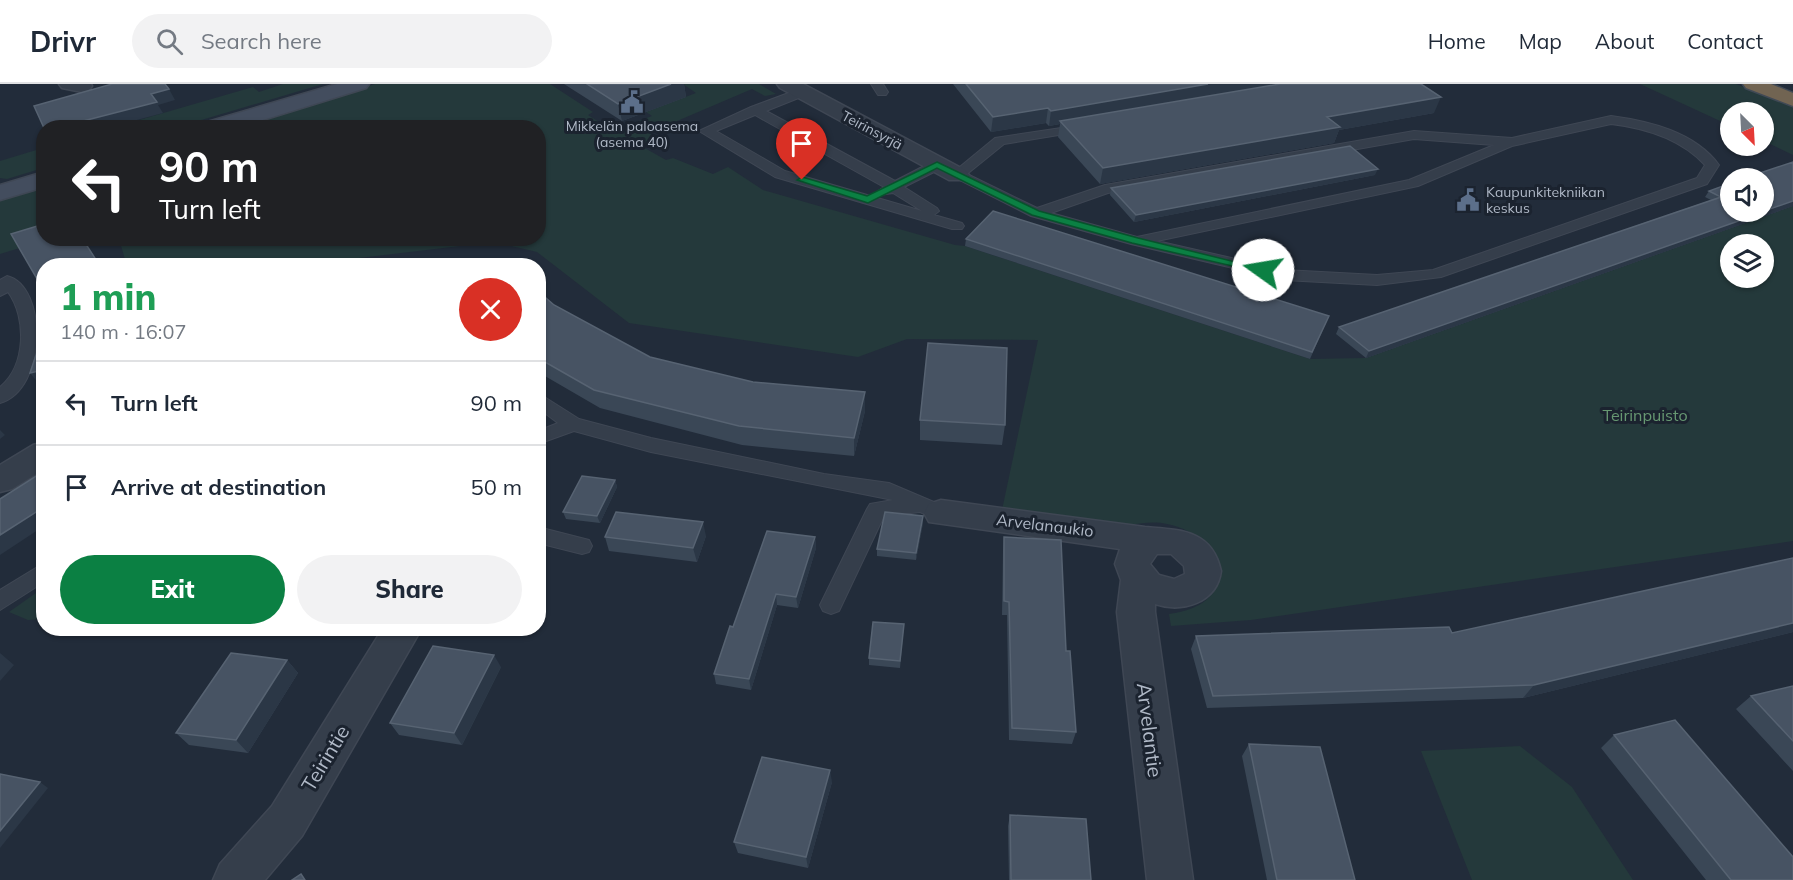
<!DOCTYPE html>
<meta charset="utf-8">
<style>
body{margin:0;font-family:Mulish,sans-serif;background:#f2f2f3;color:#1f2937;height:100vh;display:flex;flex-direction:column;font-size:22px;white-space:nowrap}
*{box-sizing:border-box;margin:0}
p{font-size:20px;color:#747a83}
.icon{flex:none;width:33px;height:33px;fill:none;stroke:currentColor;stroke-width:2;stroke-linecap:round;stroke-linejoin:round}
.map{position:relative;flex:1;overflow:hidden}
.sheet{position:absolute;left:36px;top:174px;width:510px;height:378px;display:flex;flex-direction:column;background:#fff;border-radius:24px;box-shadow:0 2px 4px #0004}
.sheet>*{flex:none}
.banner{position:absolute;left:36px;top:36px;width:510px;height:126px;border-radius:24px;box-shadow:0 2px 4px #0004;background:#202124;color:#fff;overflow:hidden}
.needle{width:39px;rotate:156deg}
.tools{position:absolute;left:1720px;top:18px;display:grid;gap:12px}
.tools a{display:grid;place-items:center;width:54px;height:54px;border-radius:50%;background:#fff;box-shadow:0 2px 4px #0004;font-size:30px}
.pin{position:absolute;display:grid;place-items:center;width:51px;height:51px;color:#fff;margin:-62px -26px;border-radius:50% 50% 50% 0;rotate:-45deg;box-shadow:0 0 6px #0007}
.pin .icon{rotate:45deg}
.me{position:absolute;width:66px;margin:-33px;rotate:283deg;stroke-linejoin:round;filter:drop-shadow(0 0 4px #0008)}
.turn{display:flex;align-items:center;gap:21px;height:126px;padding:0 24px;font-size:27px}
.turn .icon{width:78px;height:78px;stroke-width:2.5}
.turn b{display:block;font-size:42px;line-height:51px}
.round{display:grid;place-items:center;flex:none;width:63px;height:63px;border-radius:32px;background:#f2f2f3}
.overview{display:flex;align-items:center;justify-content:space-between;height:102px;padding:0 24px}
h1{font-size:36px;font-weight:800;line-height:45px;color:#1e9e55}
.button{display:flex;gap:12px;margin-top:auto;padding:12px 24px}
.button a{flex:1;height:69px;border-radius:36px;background:#0b8043;color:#fff;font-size:24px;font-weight:800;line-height:69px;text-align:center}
.button a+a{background:#f2f2f3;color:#1f2937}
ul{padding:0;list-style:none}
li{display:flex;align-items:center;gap:18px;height:84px;padding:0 24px;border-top:2px solid #e0e1e3}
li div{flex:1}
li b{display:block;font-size:22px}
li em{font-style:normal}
header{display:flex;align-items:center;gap:36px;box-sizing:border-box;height:84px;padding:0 30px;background:#fff;border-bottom:2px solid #e0e1e3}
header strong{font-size:28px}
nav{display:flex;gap:33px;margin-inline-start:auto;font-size:21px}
.search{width:420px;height:54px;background:#f2f2f3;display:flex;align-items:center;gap:15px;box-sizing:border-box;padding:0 21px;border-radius:33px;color:#747a83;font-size:22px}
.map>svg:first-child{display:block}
</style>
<header>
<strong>Drivr</strong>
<div class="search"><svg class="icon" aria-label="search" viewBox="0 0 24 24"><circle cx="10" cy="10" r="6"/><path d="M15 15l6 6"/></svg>Search here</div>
<nav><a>Home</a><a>Map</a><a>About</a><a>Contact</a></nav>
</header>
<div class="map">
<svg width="1793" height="796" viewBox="0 0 1793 796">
<rect width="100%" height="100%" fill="#222c3a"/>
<path fill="#24393b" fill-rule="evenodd" d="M283,0H323L178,43H115L253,3L259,8Z
M375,0H550L593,28L588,31L613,47L652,32L646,28L696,9L683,0H759L776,10L765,12L752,5L649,49L658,55L641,62L666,76L673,74L713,90L728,83L763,106L955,161L965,162L1310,275L1366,274L1793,122V457L1251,536L1171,542L1169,530C1245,521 1225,451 1167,440C1154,437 1143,439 1130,441L1002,426L1038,256L907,255L858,273L629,239L537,168L494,158L342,176L334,181L127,182L119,155L538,154V44L231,43ZM1731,160H1764V194H1731Z
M1640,0H1736L1793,23V71L1764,57V28H1731V42Z
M43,64V84L7,95L0,94V77Z
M43,102L44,154L49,155L0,170V116Z
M43,504V535L28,536L9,528Z
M1520,662L1572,703L1633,796H1472L1421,667Z"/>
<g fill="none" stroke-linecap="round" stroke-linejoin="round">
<g stroke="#3f4754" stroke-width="2">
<path id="lane" d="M871,0H883L888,8L886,11H878Z
M802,4L806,5V11L766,27L895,97L932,78H942V84L904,103L937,124L939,127L934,131L962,139L964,142L962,145H952L775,93L699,47L751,23ZM755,31L884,103L877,108L879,111L893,109L922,127L785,87L716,47Z
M1611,32C1649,37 1695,48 1719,81L1707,100L1441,193L1377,201L1284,196L1131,160L1031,132L950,91L995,54L1088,40L1090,43L1083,47L1004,60L967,90L1037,124L1105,101L1414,47L1512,54ZM1611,40C1645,44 1681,55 1705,81L1697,94L1433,186L1377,191L1284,186L1157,157L1418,102L1512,62ZM1414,55L1494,61L1409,96L1137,153L1051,129L1108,109Z
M7,192C48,202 47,306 0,319V303C26,282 27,234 8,208L0,212V196Z
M538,309L579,335L651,354L824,390L889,399L948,424L951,429L948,434L941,437L920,428L884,432L839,527L831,530L823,527L820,521L867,425L870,420L893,416L651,368L574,347L538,360V347L558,339L538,324Z
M538,443L589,456L592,462L589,468L582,470L538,459Z
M44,479V498L0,526V506Z"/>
</g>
<g stroke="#3f4754" stroke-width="3">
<path id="street" d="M59,0H91L92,2L89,6L82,8L62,4Z
M777,0H803L965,86L969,91L965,96H949L780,4Z
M44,358V385L12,405L0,408V381L33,361Z
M941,416L1145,443C1179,446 1212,445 1221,487C1217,519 1182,529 1155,520V528L1193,796H1147L1117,528L1121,496L1115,480L1120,465L929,438L924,429L929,420ZM1157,470H1171L1184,482L1185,490L1174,495L1159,491L1150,480Z
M383,544H422L302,752L265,796H213L220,780L272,722Z"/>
</g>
<g stroke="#3f4754" stroke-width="3">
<path id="secondary" d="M337,0H369L366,4L237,44H201L204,39Z
M44,88V103L0,116V101Z"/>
</g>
<g stroke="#404955" stroke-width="3">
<path id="highway" d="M1743,0H1771L1793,9V22L1746,4Z"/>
</g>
<use href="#lane" fill="#353e4b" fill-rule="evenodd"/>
<use href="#street" fill="#353e4b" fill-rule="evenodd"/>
<use href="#secondary" fill="#434d5e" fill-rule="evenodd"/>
<use href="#highway" fill="#716452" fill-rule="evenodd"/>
</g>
<path fill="#3a4756" d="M564,0H684L686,13L622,37Z
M953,0H1421L1434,29L1339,46L1334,59L1100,100L1058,53L1060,40L1049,42L1046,39L991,48Z
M1375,91L1134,138L1110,111L1111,104Z
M1709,107L1793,122L1366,274L1336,250L1339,243L1711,116L1705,113Z
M966,155L1329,232L1310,275L965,162Z
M538,207L554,221L650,273L753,298L865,308V327L854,372L742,361L600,324L538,288Z
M920,336L1005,341L1002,361L920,356Z
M615,396L617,403L600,439L566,435L563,428Z
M923,432V439L916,476L877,472V465Z
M706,452L697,478L609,467L605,453Z
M815,453L816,464L798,524L777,521L751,606L716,600L714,590L733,543Z
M1004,453L1066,567L1076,648L1072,660L1009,656L1007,531H1002L1003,466Z
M1793,474V548L1523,614L1207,624L1191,565L1196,552L1452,549Z
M904,540L900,584L869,581V574Z
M287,576L298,589L248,669L189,661L176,649Z
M501,583L462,661L399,651L390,639Z
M1793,602V687L1736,625L1751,612Z
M1614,651L1793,796H1706L1601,664Z
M1249,660L1355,796H1267L1242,672Z
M832,698L808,784L738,769L734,758Z
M1010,731L1091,796H1009L1008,742Z"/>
<path fill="#2b3746" d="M671,0H684L686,13L622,37L618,20Z
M1208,0H1294L1060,37V40L1049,42L1051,27Z
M169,5L175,16L158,21L163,29L107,44H56L151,10Z
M1441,13L1434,29L1339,46L1334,59L1100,100L1103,84L1327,33Z
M1048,24L1046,39L991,48L993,33Z
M1378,85L1375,91L1134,138L1136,131Z
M1793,117V122L1366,274L1369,267Z
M44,286V305H43L30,289Z
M865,308V327L854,372V354Z
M0,346L5,351L0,355Z
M615,396L617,403L600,439L597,432Z
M44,423V442L0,471V451Z
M923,432V439L916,476V469Z
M703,438L706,452L697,478L693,464Z
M815,453L816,464L798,524L796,513Z
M776,510L777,521L751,606L749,595Z
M1793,539V548L1523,614L1534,601Z
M0,569L14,581L0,597Z
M494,571L501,583L462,661L454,649Z
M287,576L298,589L248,669L236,656Z
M830,686L832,698L808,784L806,773Z
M40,698L48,704L0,764V747Z"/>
<path fill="#475363" stroke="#576372" stroke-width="1.5" d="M112,0H165L169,5L151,10L157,18L56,44H44L34,22Z
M587,0H671L618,20Z
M966,0H1208L1051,27L1048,24L993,33Z
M1280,0H1421L1441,13L1327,33L1340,43L1103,84L1060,37Z
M1350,62L1378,85L1136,131L1111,104Z
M1793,78V117L1764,127V94H1745Z
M1731,99V128H1764L1369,267L1339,243L1721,113L1709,107Z
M993,127L1329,232L1312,268L966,155Z
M44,140V154H82L100,182H44V207L11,150Z
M538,207L554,221L650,273L753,298L865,308L854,354L739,342L594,306L538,274Z
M44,247V286L30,289Z
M928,259L1007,264L1005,341L920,336Z
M44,387V423L0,451V415Z
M582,392L615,396L597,432L563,428Z
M616,428L703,438L693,464L605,453Z
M885,428L923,432L916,469L877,465Z
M767,447L815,453L796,513L776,510L749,595L714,590L730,542L733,543Z
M1004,453L1061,456L1066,567H1070L1076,648L1012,644L1009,518L1004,517Z
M1793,474V539L1534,601L1213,612L1196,552L1449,543L1452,549Z
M873,538L904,540L900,577L869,574Z
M433,562L494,571L454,649L390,639Z
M231,569L287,576L236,656L176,649Z
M1793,602V657L1751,612Z
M1675,636L1793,773V796H1731L1614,651Z
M1249,660L1320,663L1355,796H1277Z
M762,673L830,686L806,773L734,758Z
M0,690L40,698L0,747Z
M1010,731L1086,735L1091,796H1011Z
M301,790L305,796H292Z"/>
<path fill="#0b8043" stroke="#07532c" stroke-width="1.5" d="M937,78L1039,127L1138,154L1268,186L1263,189L1132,159L1032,131L937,84L868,119L797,96L802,93L867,112Z"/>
<defs>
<g id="civic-bare" transform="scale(1.8)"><path d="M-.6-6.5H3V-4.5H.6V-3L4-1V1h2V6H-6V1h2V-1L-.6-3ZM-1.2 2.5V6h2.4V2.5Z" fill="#5c6f8a" stroke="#1b232f" stroke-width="2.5" paint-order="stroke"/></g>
</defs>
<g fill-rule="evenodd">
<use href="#civic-bare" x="632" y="18"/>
<use href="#civic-bare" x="1468" y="116"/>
</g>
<g text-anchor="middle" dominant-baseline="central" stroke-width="6" stroke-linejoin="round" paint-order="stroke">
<g font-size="14" fill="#b0b9c7" stroke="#1b232f">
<text x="632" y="42">Mikkelän paloasema<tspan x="632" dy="16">(asema 40)</tspan></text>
<text x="1486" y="108" text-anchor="start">Kaupunkitekniikan<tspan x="1486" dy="16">keskus</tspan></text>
</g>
<g font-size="14" fill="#b0b9c7" stroke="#1b232f">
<text transform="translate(872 46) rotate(28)">Teirinsyrjä</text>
</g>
<g font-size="16" fill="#679872" stroke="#1b232f">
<text x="1645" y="331">Teirinpuisto</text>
</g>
<g font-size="16" fill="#b0b9c7" stroke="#1b232f">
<text transform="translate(1045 441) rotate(7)">Arvelanaukio</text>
</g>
<g font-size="20" fill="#b0b9c7" stroke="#1b232f">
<text transform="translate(1150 646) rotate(83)">Arvelantie</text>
<text transform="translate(325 674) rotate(-59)">Teirintie</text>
</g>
</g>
</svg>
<div class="tools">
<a><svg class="needle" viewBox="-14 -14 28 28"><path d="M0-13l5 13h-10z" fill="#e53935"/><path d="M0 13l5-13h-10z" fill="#747a83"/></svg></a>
<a><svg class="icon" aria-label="sound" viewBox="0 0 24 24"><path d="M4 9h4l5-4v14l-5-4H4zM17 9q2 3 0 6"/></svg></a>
<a><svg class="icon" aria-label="layers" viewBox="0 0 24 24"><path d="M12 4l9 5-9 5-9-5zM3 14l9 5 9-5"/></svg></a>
</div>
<div class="pin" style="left:802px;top:96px;background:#d93025"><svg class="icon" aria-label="arrive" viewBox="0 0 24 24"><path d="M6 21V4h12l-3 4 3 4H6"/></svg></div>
<svg class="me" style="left:1263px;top:186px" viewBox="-20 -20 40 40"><circle r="19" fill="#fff"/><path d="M0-13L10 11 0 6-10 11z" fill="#0b8043"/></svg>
<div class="banner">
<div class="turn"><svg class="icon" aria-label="left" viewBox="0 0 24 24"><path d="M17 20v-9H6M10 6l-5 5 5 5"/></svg><div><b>90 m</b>Turn left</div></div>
</div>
<section class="sheet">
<div class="overview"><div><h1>1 min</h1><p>140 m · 16:07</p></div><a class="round" style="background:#d93025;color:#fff"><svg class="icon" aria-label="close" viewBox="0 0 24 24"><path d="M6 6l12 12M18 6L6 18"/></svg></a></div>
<ul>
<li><svg class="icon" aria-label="left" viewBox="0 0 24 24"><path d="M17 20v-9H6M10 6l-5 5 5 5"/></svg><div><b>Turn left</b></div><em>90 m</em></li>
<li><svg class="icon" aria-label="arrive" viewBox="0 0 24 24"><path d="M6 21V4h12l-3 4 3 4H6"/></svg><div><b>Arrive at destination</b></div><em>50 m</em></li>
</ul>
<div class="button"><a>Exit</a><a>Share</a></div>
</section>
</div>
